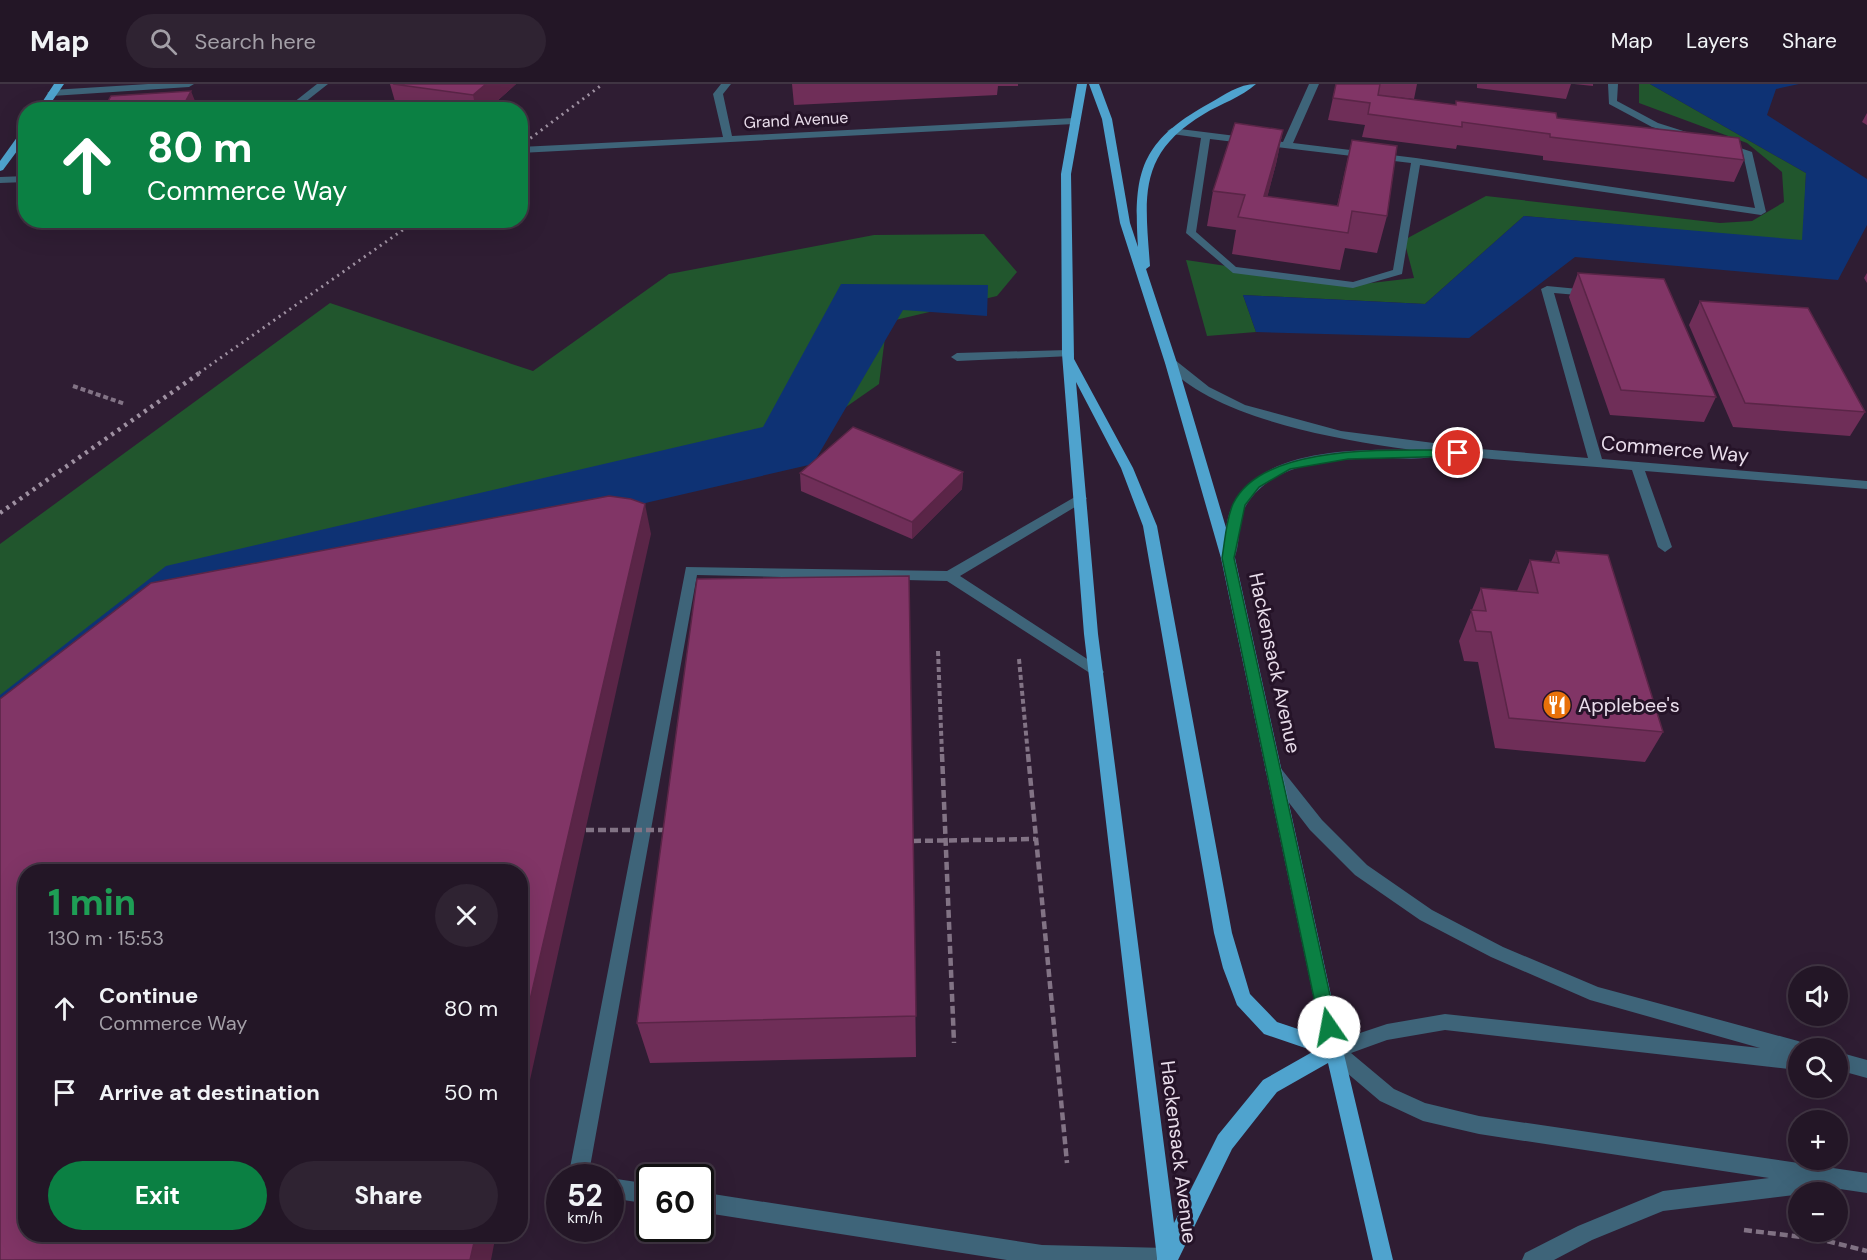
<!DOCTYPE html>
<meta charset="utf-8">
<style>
body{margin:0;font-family:"DM Sans",sans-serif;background:#2f2332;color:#f1f3f6;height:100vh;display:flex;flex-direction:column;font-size:22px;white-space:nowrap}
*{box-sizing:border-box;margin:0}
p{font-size:20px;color:#a39fa7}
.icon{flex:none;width:33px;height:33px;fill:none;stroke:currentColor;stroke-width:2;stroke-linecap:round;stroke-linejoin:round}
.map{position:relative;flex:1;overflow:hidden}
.sheet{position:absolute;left:18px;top:780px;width:510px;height:378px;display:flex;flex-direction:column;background:#231626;border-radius:24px;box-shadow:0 6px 24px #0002,0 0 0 2px #403543}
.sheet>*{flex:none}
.hud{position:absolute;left:18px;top:18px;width:510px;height:126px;border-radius:24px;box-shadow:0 6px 24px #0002,0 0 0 2px #403543;background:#0b8043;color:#fff;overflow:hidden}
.controls{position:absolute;left:1788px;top:882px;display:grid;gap:12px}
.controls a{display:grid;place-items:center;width:60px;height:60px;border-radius:50%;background:#231626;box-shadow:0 6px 24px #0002,0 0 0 2px #403543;font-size:30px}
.speed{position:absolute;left:546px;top:1080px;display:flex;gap:12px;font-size:30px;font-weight:700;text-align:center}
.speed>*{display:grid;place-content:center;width:78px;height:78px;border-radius:50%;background:#231626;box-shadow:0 6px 24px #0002,0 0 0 2px #403543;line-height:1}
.speed small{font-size:15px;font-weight:400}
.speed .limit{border:3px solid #111;border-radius:9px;background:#fff;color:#111}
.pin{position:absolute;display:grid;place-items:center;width:51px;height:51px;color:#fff;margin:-26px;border:3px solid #fff;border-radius:50%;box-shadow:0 2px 6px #0007}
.me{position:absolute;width:66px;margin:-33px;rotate:348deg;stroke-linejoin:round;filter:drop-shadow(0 0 4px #0008)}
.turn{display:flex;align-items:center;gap:21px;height:126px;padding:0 30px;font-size:27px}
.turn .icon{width:78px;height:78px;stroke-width:2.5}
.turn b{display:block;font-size:42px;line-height:51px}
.round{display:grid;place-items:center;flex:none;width:63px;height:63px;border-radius:32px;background:#2f2332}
.head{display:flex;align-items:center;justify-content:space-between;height:102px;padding:0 30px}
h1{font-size:36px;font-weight:800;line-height:45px;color:#1e9e55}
.button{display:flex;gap:12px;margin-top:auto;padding:12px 30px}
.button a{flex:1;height:69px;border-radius:36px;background:#0b8043;color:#fff;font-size:24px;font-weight:800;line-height:69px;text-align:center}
.button a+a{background:#2f2332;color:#f1f3f6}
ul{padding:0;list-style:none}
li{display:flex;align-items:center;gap:18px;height:84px;padding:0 30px}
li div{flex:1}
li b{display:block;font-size:22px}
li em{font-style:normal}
header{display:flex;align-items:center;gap:36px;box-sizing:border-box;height:84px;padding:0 30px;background:#231626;border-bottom:2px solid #403543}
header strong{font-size:28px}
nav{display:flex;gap:33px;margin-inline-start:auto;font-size:21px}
.search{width:420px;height:54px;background:#2f2332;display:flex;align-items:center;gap:15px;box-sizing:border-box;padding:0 21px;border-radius:33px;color:#a39fa7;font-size:22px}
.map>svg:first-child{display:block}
</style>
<header>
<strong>Map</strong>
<div class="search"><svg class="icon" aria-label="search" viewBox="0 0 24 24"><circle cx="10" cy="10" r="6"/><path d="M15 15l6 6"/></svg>Search here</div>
<nav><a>Map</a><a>Layers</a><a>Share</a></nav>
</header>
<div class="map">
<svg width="1867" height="1176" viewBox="0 0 1867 1176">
<rect width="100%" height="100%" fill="#2f1d33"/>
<path fill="#21562d" d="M1639,0H1650L1806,89L1803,157L1524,132L1425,220L1243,211L1256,248L1207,252L1186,176L1354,201L1414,194L1404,156L1486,112L1720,139L1752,137L1784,118L1782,88L1747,59L1639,19Z
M984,150L1017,188L997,212L887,238L879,300L744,394L468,445L0,634V460L330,219L533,287L669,190L874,151Z"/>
<path fill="#0e3274" d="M1650,0H1799L1776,5L1767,31L1867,95V141L1838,196L1575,173L1469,254L1256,248L1243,211L1425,220L1524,132L1802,156L1806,89Z
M841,200L988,201L987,232L903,226L813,380L168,530L0,663V611L166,482L763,343Z"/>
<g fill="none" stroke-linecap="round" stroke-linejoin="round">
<path stroke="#827385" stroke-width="2" stroke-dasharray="4.5 2" stroke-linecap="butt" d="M335,136L369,142"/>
<path stroke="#827385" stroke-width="4" stroke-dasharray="5 3" stroke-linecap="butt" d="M73,302L125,320
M938,567L942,671
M1019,575L1028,671"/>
<path stroke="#827385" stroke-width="4.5" stroke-dasharray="8 4" stroke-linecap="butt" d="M942,670L954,959
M1028,670L1067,1079
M913,757L1036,755
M1744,1146L1819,1155L1867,1167"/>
<path fill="#3e6479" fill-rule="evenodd" d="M148,0H194L189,3L52,12L47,9L52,6Z
M317,0H328L295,26H284Z
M721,0H731L723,10L732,52L1074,34L1079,37L1074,40L520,69V63L723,53L713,10Z
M1309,0H1319L1293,59L1416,74L1755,124L1743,70L1720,63V59L1723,58L1752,68L1766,128L1761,131L1420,81L1402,190L1353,204L1233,189L1186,149L1201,54L1172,50L1167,47L1172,44L1283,58ZM1210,55L1411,79L1393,186L1353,198L1236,183L1196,148Z
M1608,0H1618L1617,17L1658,39L1699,52L1694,55L1652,43L1609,20Z
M26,92V98L0,99V93Z
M1547,202L1589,206L1595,209L1589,212L1554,209L1602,375L1867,397V405L1645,387L1672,463L1665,468L1658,463L1632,386C1519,376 1239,367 1165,279L1167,276H1175L1209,303L1245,321L1341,347L1480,365L1588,374L1541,205Z
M1068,266L1074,270L1072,272L957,277L951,273L957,269Z
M1426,366L1432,370L1431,373C1416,376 1399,374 1385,374C1338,375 1275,376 1247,420C1236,437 1242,460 1233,477L1228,479L1221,474C1225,456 1225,436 1233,420C1267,360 1367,366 1426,366Z
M1080,410L1087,414L1085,417L960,492L1101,584L1104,588L1101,592L1096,593L947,497L697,491L588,1094H568L686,483L947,487Z
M1273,680L1279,682L1322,736L1367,781L1432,826L1503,863L1598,903L1798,957L1805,960L1807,964H1798V986L1445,946L1387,956L1351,969L1394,1005L1425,1019L1479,1032L1867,1089V1109L1833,1104L1826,1107L1663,1127L1592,1156L1554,1176H1522L1525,1169L1578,1142L1663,1107L1769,1094L1479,1050L1423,1037L1380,1017L1327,972L1325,966L1327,960L1387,940L1445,930L1760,964L1590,916L1491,873L1420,836L1355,791L1310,746L1267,690L1265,686L1267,682Z
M1838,968L1867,976V994L1838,986Z
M610,1094L650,1100V1120L610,1114Z
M700,1108L1042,1161L1167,1164L1174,1167L1177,1174V1176H1007L700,1128Z"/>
<path fill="#4fa3ce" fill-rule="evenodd" d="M54,0H64L46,26H37Z
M1077,0H1087L1071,90L1074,275L1133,384L1157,442L1232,849L1250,910L1277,938L1322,953L1221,474L1165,279L1120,139L1102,35L1089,0H1099L1112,35L1130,139L1138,163C1133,87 1141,57 1210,19C1224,11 1239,0 1256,0C1242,13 1220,20 1204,30C1137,70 1145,113 1150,182L1146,185L1177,279L1235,474L1343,966L1393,1176H1373L1328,979L1277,1008L1232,1065L1178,1176H1157V1174L1084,550L1062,270L1061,90ZM1076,298L1121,384L1143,442L1214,849L1223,884L1237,921L1264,950L1314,967L1263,996L1218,1051L1174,1139L1098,550Z
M26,44V55L3,86L0,87V77L23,45Z"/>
<path stroke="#9f91a2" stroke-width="3" stroke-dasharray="2 4.5" stroke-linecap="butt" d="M520,62L603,0
M199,289L417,136"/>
<path stroke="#9f91a2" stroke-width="4.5" stroke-dasharray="3 5" stroke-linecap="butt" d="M0,429L201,288"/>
<path stroke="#827385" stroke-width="4.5" stroke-dasharray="8 4" stroke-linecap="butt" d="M586,746H666"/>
</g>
<path fill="#6f2e58" d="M390,0H516L487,26H425L396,21Z
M792,0H1018V2H998L997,11L794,21Z
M1336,0H1417L1414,15L1378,11L1557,34L1744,76L1734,98L1543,76V72L1457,61L1456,65L1362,53L1365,41L1328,36Z
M1477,0H1571L1566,15L1477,4Z
M1574,0H1593V2Z
M1867,29V41L1862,38Z
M1283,46L1276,80L1267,113L1337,122L1352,56L1387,132L1377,169L1345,164L1340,186L1232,170L1236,146L1207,142L1213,107Z
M1578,189L1716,313L1704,338L1610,331L1569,213Z
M1867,189V199L1864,194Z
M1700,217L1865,328L1850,352L1733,343L1689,241Z
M963,388L962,405L912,455L801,407L800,389Z
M1556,467L1663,648L1645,678L1495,664L1478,578L1464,577L1459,557L1481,504L1517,507L1530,476L1551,478Z
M909,492L916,973L650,979L637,939Z"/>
<path fill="#5a2547" d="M486,0H516L487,26H476L473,11Z
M191,7L197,22L195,26H181Z
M1283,46L1276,80L1261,137L1264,112Z
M963,388L962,405L912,455V438Z
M645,420L651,450L520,1041V959Z
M476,1150H496L491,1176H470Z"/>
<path fill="#813566" stroke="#5a2547" stroke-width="1.5" d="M393,0H486L473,11Z
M1336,0H1380L1378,11L1456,21V17L1556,29L1557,34L1739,54L1744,76L1550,53V50L1462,38V43L1368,30L1370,19L1333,14Z
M191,7L181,26H103L111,12Z
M1235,39L1283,46L1264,112L1338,122L1352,56L1397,62L1387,132L1352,127L1348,149L1238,133L1245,111L1213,107Z
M1578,189L1664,195L1716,313L1621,306Z
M1700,217L1808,224L1865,328L1745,319Z
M853,343L963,388L912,438L800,389Z
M609,412L631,415L645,420L520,959V788H26V1150H476L470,1176H0V615L151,499Z
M1556,467L1608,471L1663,648L1509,634L1491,548L1476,547L1471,526L1486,527L1481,504L1538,509L1530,476L1559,479Z
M909,492L916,932L637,939L697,495Z"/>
<path fill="#0b8043" stroke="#07532c" stroke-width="1.5" d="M1458,366L1464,369L1462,372L1348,375L1290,385L1259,403L1245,421L1234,474L1337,943L1335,948L1329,951L1323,948L1320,943L1222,474C1225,457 1226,436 1233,420C1263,357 1399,367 1458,366Z"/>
<defs>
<g id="restaurant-disc" transform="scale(1.5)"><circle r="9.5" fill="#e8710a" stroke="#251328"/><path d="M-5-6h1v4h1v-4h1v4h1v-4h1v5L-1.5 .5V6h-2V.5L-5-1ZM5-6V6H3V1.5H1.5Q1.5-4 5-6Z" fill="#fff"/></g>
</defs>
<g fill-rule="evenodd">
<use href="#restaurant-disc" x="1557" y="621"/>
</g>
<g text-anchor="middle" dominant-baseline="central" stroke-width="6" stroke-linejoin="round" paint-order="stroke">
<g font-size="16" fill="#e9ddeb" stroke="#251328">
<text transform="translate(796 36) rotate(-3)">Grand Avenue</text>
</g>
<g font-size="20" fill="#e9ddeb" stroke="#251328">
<text transform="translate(1675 365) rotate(5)">Commerce Way</text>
<text transform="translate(1275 579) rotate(78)">Hackensack Avenue</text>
<text transform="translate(1179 1068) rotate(83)">Hackensack Avenue</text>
</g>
<g font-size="20" fill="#e9ddeb" stroke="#251328" text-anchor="start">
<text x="1578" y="621">Applebee's</text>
</g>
</g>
</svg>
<div class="controls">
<a><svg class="icon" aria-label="sound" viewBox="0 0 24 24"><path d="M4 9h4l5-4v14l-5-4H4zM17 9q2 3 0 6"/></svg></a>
<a><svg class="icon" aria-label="search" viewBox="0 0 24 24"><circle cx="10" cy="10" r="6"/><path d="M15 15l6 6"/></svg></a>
<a>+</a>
<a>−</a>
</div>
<div class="speed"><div>52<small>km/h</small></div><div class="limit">60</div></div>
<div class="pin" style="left:1458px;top:369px;background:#d93025"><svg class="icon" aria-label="arrive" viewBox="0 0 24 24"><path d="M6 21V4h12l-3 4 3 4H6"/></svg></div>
<svg class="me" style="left:1329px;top:943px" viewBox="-20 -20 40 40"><circle r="19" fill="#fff"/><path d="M0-13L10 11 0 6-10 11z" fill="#0b8043"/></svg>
<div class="hud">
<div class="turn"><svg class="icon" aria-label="ahead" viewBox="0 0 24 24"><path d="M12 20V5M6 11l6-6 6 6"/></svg><div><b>80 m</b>Commerce Way</div></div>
</div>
<section class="sheet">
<div class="head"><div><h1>1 min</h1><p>130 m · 15:53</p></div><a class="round"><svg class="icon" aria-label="close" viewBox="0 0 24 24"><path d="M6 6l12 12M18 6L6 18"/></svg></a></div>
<ul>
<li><svg class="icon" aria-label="ahead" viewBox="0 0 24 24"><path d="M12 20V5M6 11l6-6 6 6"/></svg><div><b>Continue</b><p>Commerce Way</p></div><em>80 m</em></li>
<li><svg class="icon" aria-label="arrive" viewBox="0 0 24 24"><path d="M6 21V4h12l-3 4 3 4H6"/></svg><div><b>Arrive at destination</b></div><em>50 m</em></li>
</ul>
<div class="button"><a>Exit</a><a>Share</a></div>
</section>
</div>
